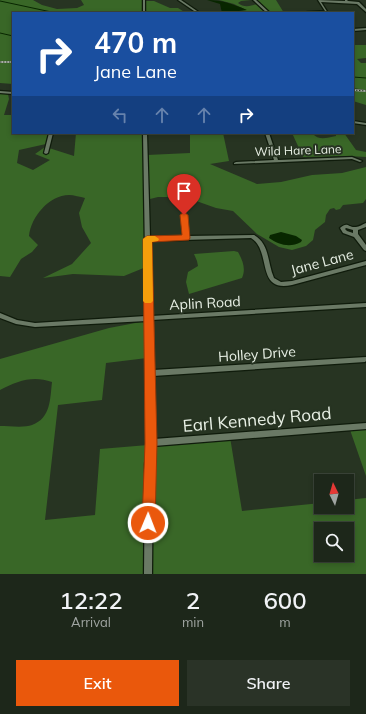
<!DOCTYPE html>
<style>
body{margin:0;font-family:Mulish,sans-serif;background:#2a3327;color:#f1f3f6;height:100vh;display:flex;flex-direction:column;font-size:15px;white-space:nowrap}
*{box-sizing:border-box;margin:0}
p{font-size:13px;color:#a0a5a2}
.icon{flex:none;width:22px;height:22px;fill:none;stroke:currentColor;stroke-width:2;stroke-linecap:round;stroke-linejoin:round}
.map{position:relative;height:574px;overflow:hidden}
.side{display:flex;flex-direction:column;background:#1d271a;flex:1}
.side>*{flex:none}
.top-card{position:absolute;left:12px;top:12px;width:342px;height:122px;border-radius:0px;box-shadow:0 2px 6px #0003,0 0 0 1px #3b4439;background:#1a4fa0;color:#fff;overflow:hidden}
.needle{width:26px;rotate:355deg}
.tools{position:absolute;left:314px;top:474px;display:grid;gap:8px}
.tools a{display:grid;place-items:center;width:40px;height:40px;border-radius:0px;background:#1d271a;box-shadow:0 2px 6px #0003,0 0 0 1px #3b4439;font-size:20px}
.pin{position:absolute;display:grid;place-items:center;width:34px;height:34px;color:#fff;margin:-41px -17px;border-radius:50% 50% 50% 0;rotate:-45deg;box-shadow:0 0 4px #0007}
.pin .icon{rotate:45deg}
.me{position:absolute;width:44px;margin:-22px;rotate:1deg;stroke-linejoin:round;filter:drop-shadow(0 0 3px #0008)}
.turn{display:flex;align-items:center;gap:14px;height:84px;padding:0 16px;font-size:18px}
.turn .icon{width:52px;height:52px;stroke-width:2.5}
.turn b{display:block;font-size:28px;line-height:34px}
.lanes{display:flex;align-items:center;height:38px;padding:0 16px;background:#0003;justify-content:center;gap:20px;direction:ltr}
.lanes .off{opacity:.35}
.eta{display:flex;justify-content:space-evenly;align-items:center;height:68px;text-align:center}
.eta b{font-size:24px;font-weight:600;line-height:28px}
.primary-button{display:flex;gap:8px;margin-top:auto;padding:8px 16px}
.primary-button a{flex:1;height:46px;border-radius:0px;background:#ea580c;color:#fff;font-size:16px;font-weight:600;line-height:46px;text-align:center}
.primary-button a+a{background:#2a3327;color:#f1f3f6}
.map>svg:first-child{display:block}
</style>
<div class="map">
<svg width="366" height="574" viewBox="0 0 366 574">
<rect width="100%" height="100%" fill="#273422"/>
<path fill="#396727" fill-rule="evenodd" d="M0,0H33L42,5L57,9L77,8L84,5L81,0H143V13H13V61H0Z
M219,0H251L241,1L238,3C244,8 251,6 257,4L268,13H223L246,10L234,4Z
M256,0H276L284,13H270L259,4L261,3Z
M145,1H154L170,8H178L186,13L145,12Z
M353,45H366V58L357,59L361,63H366V90L353,88Z
M0,63H13V84L0,83Z
M353,91L366,92V105L353,101Z
M0,94H8L9,99L4,115H13V133H49L46,144L19,150L17,163L33,170L50,160L35,154L45,147V154L47,153L49,148L74,156L76,133H144L146,267L124,276L73,274L43,278L72,264L91,243L82,227L79,213L85,198C80,197 74,195 69,195C49,195 31,217 29,236L38,245L32,252L21,259L10,277L0,276Z
M190,133H223L229,161L210,164L257,184L281,182L312,175L342,173L366,167V199L363,203L343,205L340,209L336,210L334,208L330,209L326,215L325,222L315,230L313,240L306,246L292,250L279,247L257,234L233,211L216,208L185,197H158L150,199L147,155L190,153Z
M292,133H312C319,141 326,138 336,136V133H344L356,150L366,152V157L348,156L303,157Z
M234,251L238,252C243,261 246,269 242,278L189,294L186,282L188,272L198,266L197,261L194,254Z
M146,321L147,358L106,363L102,400L58,405L45,520L95,515L100,449L148,445L145,574H0V426C8,426 25,428 32,425C51,418 50,399 52,382C33,375 17,381 0,390V359L109,328Z
M366,425V476L349,427Z
M230,437L242,511L321,503V507H347V500L366,498V574H151L153,444ZM321,529H347V555H321Z"/>
<path fill="#082600" d="M207,0C222,0 233,4 247,10L222,13L220,4Z
M281,232L296,236L302,240L301,242C290,248 279,245 269,238L270,235Z"/>
<g fill="none" stroke-linecap="round" stroke-linejoin="round">
<path stroke="#082600" stroke-width="1" d="M0,1L56,13
M0,33L13,36
M353,77L366,78"/>
<g stroke="#0f1b0b" stroke-width="2.5">
<path id="minor" d="M143,0H145V13H143Z
M178,0H181L200,13H197Z
M253,0H256L270,13H267Z
M318,0L345,1V0H347L348,1L359,2L366,9V12L357,4L321,2L328,13H306L307,12L325,11Z
M366,28V30L353,31V29Z
M0,91L13,92V94L0,93Z
M353,121L366,123V125L353,123Z
M49,133H53L48,153L46,154L44,153Z
M143,133H147L150,237L183,236L182,215L184,213L186,215L188,236L254,235C270,244 267,262 274,278L281,282L292,281L366,261V265L292,285C255,293 272,250 251,238L150,241L151,316L366,303V307L152,320L153,370L366,357V361L365,362L153,376L154,439L366,423V429L154,446L153,464L152,574H144L145,464L147,443L146,321L35,327L16,324L0,318V313L17,320L35,323L146,316Z
M265,133H269L278,160L352,157L362,161L360,162L352,159L234,164V163L236,162L274,160Z
M366,223V227L358,230V234L366,245V251L364,250L354,237L343,233L340,228C348,221 348,228 356,227C359,227 363,224 366,223ZM346,228L353,230V233L347,231L345,229Z"/>
</g>
<use href="#minor" fill="#6a7965" fill-rule="evenodd"/>
<g stroke="#a8b1a4" stroke-width="2">
<path id="rail" d="M0,62H13
M353,90L366,91"/>
</g>
<use href="#rail" stroke="#273422" stroke-width="1" stroke-dasharray="1.5" stroke-linecap="butt"/>
</g>
<path fill="#ea580c" stroke="#983908" d="M184,212L188,215L190,238L189,240L152,242L157,443L155,523L153,527L148,529L144,527L142,523L145,443L143,239L147,236L182,235L180,215Z"/>
<path fill="#f59e0b" d="M147,236H155L159,239L158,241L152,242L153,301L151,303H145L143,301V239Z"/>
<g text-anchor="middle" dominant-baseline="central" stroke-width="4" stroke-linejoin="round" paint-order="stroke">
<g font-size="12" fill="#e8f0e5" stroke="#273422">
<text transform="translate(298 150) rotate(-2)">Wild Hare Lane</text>
</g>
<g font-size="14" fill="#e8f0e5" stroke="#273422">
<text transform="translate(322 262) rotate(-15)">Jane Lane</text>
<text transform="translate(205 303) rotate(-3)">Aplin Road</text>
<text transform="translate(257 354) rotate(-4)">Holley Drive</text>
</g>
<g font-size="17" fill="#e8f0e5" stroke="#273422">
<text transform="translate(257 419) rotate(-5)">Earl Kennedy Road</text>
</g>
</g>
</svg>
<div class="tools">
<a><svg class="needle" viewBox="-14 -14 28 28"><path d="M0-13l5 13h-10z" fill="#e53935"/><path d="M0 13l5-13h-10z" fill="#a0a5a2"/></svg></a>
<a><svg class="icon" aria-label="search" viewBox="0 0 24 24"><circle cx="10" cy="10" r="6"/><path d="M15 15l6 6"/></svg></a>
</div>
<div class="pin" style="left:184px;top:215px;background:#d93025"><svg class="icon" aria-label="arrive" viewBox="0 0 24 24"><path d="M6 21V4h12l-3 4 3 4H6"/></svg></div>
<svg class="me" style="left:148px;top:523px" viewBox="-20 -20 40 40"><circle r="17" fill="#ea580c" stroke="#fff" stroke-width="3"/><path d="M0-11L8 9 0 5-8 9z" fill="#fff"/></svg>
<div class="top-card">
<div class="turn"><svg class="icon" aria-label="right" viewBox="0 0 24 24"><path d="M7 20v-9h11M14 6l5 5-5 5"/></svg><div><b>470 m</b>Jane Lane</div></div>
<div class="lanes"><svg class="icon off" aria-label="left" viewBox="0 0 24 24"><path d="M17 20v-9H6M10 6l-5 5 5 5"/></svg><svg class="icon off" aria-label="ahead" viewBox="0 0 24 24"><path d="M12 20V5M6 11l6-6 6 6"/></svg><svg class="icon off" aria-label="ahead" viewBox="0 0 24 24"><path d="M12 20V5M6 11l6-6 6 6"/></svg><svg class="icon" aria-label="right" viewBox="0 0 24 24"><path d="M7 20v-9h11M14 6l5 5-5 5"/></svg></div>
</div>
</div>
<section class="side">
<div class="eta">
<div><b>12:22</b><p>Arrival</p></div>
<div><b>2</b><p>min</p></div>
<div><b>600</b><p>m</p></div>
</div>
<div class="primary-button"><a>Exit</a><a>Share</a></div>
</section>
